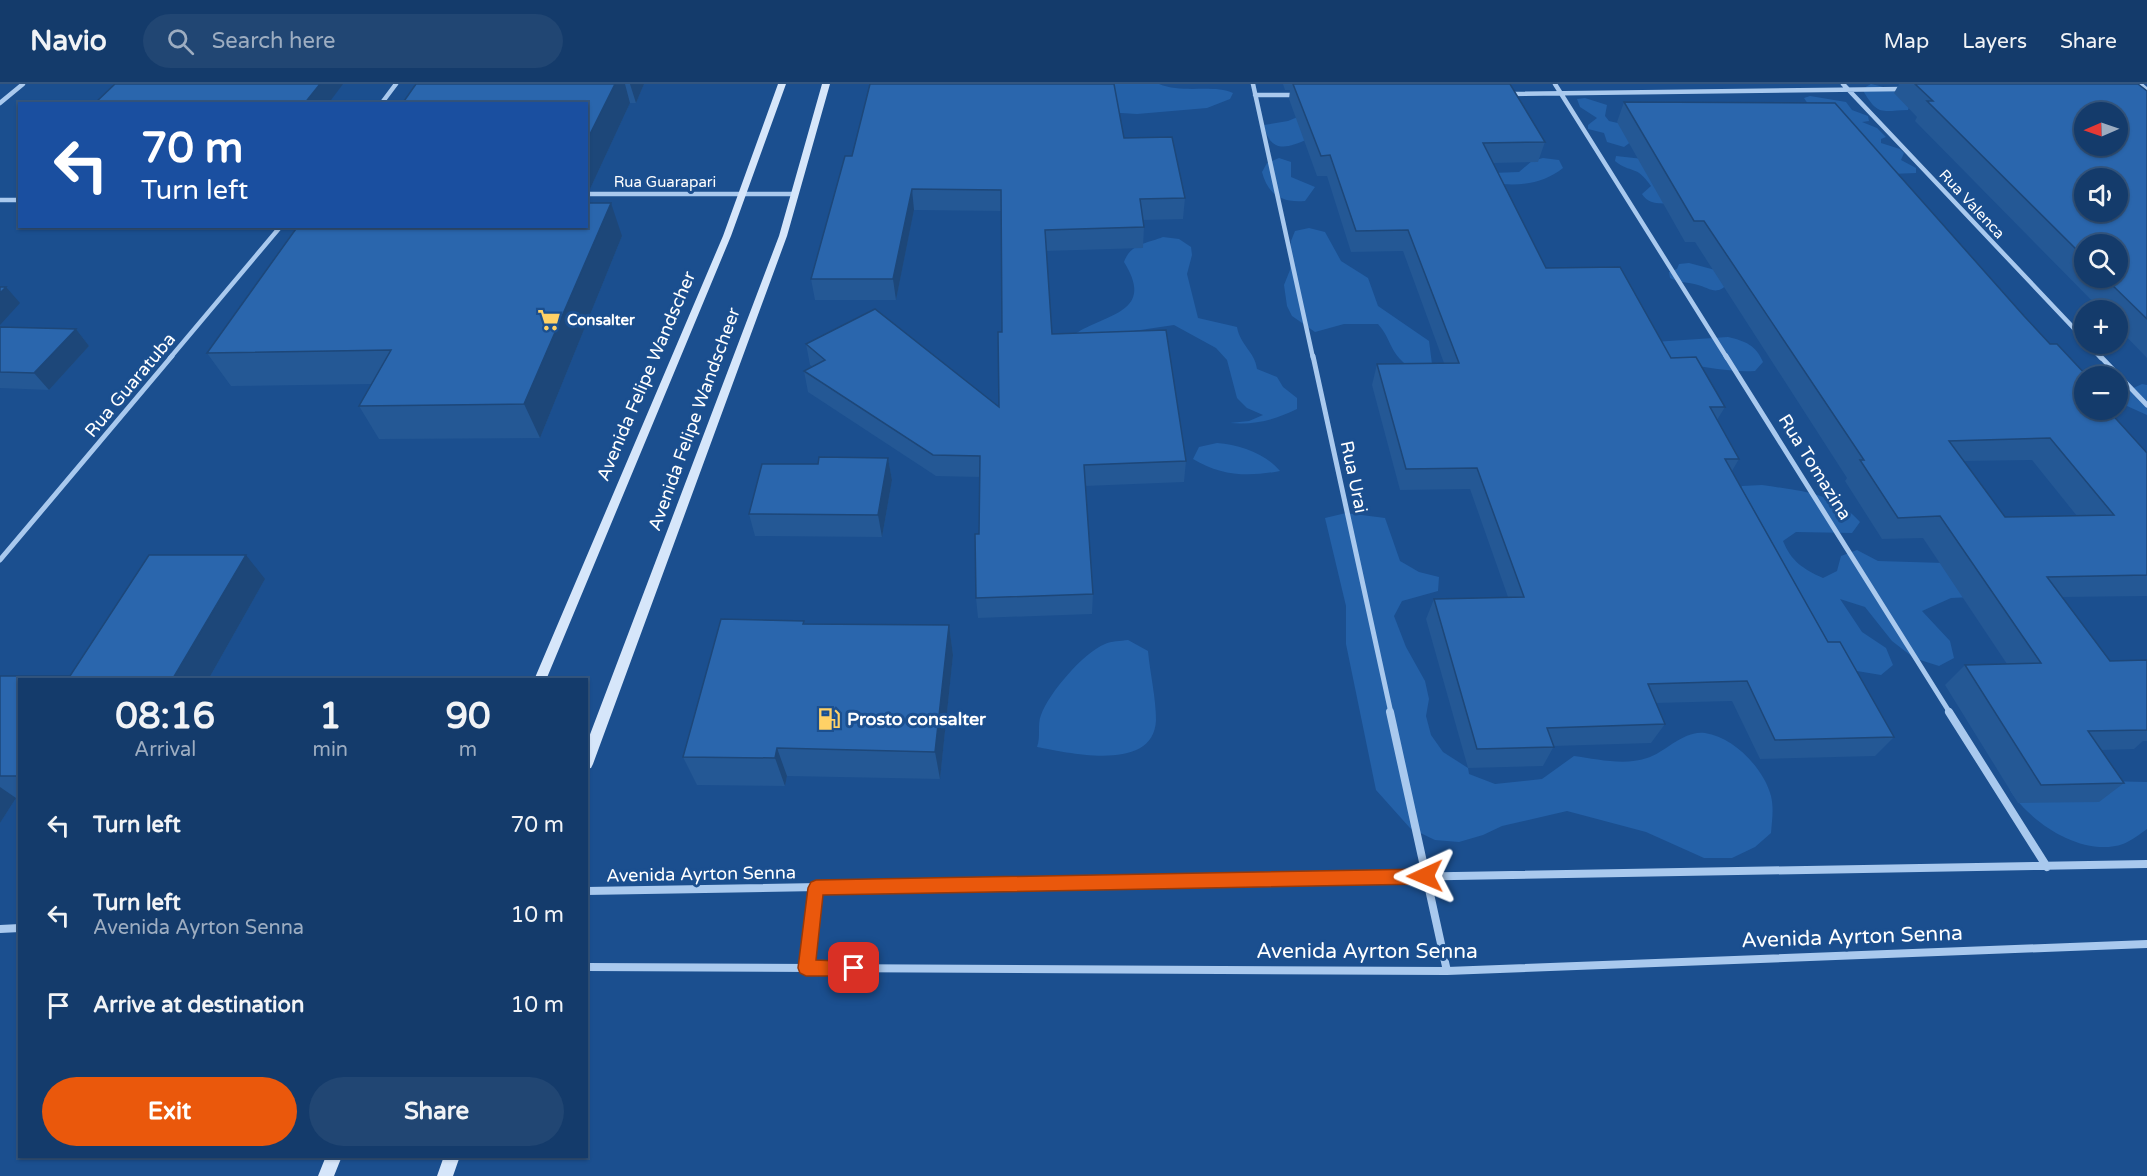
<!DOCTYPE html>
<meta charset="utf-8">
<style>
body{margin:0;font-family:"Varela Round",sans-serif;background:#214673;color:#f1f3f6;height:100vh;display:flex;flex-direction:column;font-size:22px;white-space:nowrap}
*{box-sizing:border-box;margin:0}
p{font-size:20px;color:#9dadc1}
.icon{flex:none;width:33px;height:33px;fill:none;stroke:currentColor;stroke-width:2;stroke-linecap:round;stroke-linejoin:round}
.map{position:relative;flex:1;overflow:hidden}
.side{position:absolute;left:18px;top:594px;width:570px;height:480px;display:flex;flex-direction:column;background:#143b6b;border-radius:0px;box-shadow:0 2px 4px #0004,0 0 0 2px #33557e}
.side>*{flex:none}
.guide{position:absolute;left:18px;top:18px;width:570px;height:126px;border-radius:0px;box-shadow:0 2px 4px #0004,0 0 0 2px #33557e;background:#1a4fa0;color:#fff;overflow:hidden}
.needle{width:39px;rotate:268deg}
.tools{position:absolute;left:2074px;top:18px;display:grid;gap:12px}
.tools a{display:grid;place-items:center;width:54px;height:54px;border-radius:50%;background:#143b6b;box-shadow:0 2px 4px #0004,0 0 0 2px #33557e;font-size:30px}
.pin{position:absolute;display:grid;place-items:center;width:51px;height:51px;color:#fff;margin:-26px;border-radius:12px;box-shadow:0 3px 9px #0006}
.me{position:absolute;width:66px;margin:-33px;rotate:269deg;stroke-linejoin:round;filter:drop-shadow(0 0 4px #0008)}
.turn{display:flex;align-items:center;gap:21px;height:126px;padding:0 24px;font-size:27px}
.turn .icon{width:78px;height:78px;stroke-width:2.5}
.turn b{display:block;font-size:42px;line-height:51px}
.eta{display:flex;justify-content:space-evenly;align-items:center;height:102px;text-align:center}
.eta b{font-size:36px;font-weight:700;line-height:42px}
.cta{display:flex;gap:12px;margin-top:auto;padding:12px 24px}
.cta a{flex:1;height:69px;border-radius:36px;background:#ea580c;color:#fff;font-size:24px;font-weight:700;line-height:69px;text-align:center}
.cta a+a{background:#214673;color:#f1f3f6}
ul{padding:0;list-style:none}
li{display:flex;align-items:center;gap:18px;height:90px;padding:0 24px}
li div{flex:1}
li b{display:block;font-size:22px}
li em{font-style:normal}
header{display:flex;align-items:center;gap:36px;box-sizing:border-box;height:84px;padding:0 30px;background:#143b6b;border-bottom:2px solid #33557e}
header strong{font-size:28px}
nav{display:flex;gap:33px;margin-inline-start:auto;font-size:21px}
.search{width:420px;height:54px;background:#214673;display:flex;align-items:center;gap:15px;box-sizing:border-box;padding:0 21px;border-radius:33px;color:#9dadc1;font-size:22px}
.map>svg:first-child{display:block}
</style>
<header>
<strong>Navio</strong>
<div class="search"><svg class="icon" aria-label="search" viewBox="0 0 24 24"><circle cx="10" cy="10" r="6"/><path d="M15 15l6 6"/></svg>Search here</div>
<nav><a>Map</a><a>Layers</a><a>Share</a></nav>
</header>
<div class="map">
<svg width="2147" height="1092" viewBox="0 0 2147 1092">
<rect width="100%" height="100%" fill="#1b4f8f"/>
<path fill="#2461a8" d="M1084,0H1159C1183,10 1213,0 1233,9L1230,15L1207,24L1137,30L1089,27Z
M1871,0L1896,6L1909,23L1908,26C1880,27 1878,32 1862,5Z
M1810,12L1846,18L1852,26L1868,32L1869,37L1862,38L1877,44L1886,53L1881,55V59L1900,65L1904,69L1901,76L1916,84V89L1891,90L1810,23L1804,14Z
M1585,14L1607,21L1605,32L1609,37L1622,40L1632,57L1624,63L1607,58L1604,49L1588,45V41L1597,34L1580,23L1577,15Z
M1300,32L1308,55C1286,65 1270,69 1264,41L1288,37Z
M1616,72L1643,75L1672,120C1659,119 1649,121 1642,110L1651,102C1636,80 1631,90 1615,77Z
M1279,74L1291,78V93L1315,103L1305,117C1282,119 1268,111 1262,88L1267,79Z
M1543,74L1559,76L1563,84C1546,98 1523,102 1502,100L1492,89L1519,88L1532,77Z
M1309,144L1325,148L1341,177L1368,194L1378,222L1429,257L1432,280L1408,282C1389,268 1392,256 1378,240H1344L1315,248L1292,232L1287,222L1284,201L1290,186L1291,157L1295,147Z
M1163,153L1179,155L1191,163L1192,171L1187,190L1198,234L1237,243C1240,261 1255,268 1257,285L1277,293L1283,303L1297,314V325C1274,336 1256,341 1230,339L1249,337L1263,331L1247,324L1237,314L1227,276L1216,264L1174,241L1066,257C1096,229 1159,234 1124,178C1130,160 1148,159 1163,153Z
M1689,179L1719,187L1727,200C1717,212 1709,204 1698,201C1688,198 1679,199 1670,194L1669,188L1677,185L1679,180Z
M1728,253C1745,257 1756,261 1763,278L1755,287C1726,289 1698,280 1668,279L1654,258Z
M2142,300L2147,301V331L2127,322L2125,311L2129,306Z
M1217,359C1240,361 1265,369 1280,387C1248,393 1221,392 1193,375L1199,363Z
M1762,401C1800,407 1833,408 1860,438L1852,449L1796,448L1783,457C1791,477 1803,485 1823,494L1837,487L1841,472L1857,466L1878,477L1944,479L1972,513L1951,514L1922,527L1950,557L1954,574L1939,582L1914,574L1892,557L1865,523L1840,515L1862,548L1886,564L1893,581L1881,591L1857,587L1833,575L1735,413L1742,402Z
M1346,429L1385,434L1400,477L1419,488L1439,493L1438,507L1402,517L1394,532L1406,563L1425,597L1429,615L1426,632L1431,651L1443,668L1468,684L1469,690L1495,700L1542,695L1574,672C1597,675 1624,682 1647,674C1665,669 1683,646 1705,649C1734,653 1764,685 1771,712C1774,725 1772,736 1771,749L1755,763L1732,774H1704L1646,748L1567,727L1502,742L1483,751L1459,758L1435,756L1410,744L1376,706L1346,560V522L1325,434Z
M1128,556L1148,567C1150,589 1156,614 1156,636C1154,689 1069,669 1037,663C1041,652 1037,641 1041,631C1049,609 1083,569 1105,560C1111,557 1121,557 1128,556Z
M2103,697L2147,698V745C2140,750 2131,757 2123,760C2083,774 2029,738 2010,706L2053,699Z"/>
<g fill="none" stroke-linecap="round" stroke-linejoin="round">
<path stroke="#a9c9ee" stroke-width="4.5" d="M1253,0L1313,274
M1555,0L1727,274
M1843,0L2085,256
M2140,0L2147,6
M1508,10L1903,5
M1255,11H1297
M0,19L23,0
M381,20L396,0
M586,110H795
M0,116H20
M2088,260L2101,274
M170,274L281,142"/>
<path stroke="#a9c9ee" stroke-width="5" d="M1313,272L1391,629
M1726,272L1950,629
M2100,272L2147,321
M0,476L172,272"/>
<path stroke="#a9c9ee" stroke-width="8" d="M1390,628L1447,887
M1949,628L2047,783
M586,807L2147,780
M0,845L20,844
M586,883L1447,887L2147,860
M806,884L816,804"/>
<path fill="#d6e6fa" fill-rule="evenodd" d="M778,0H786L731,152L546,596H534L723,152Z
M822,0H830L787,152L593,680L591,684L586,685V661L779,152Z
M326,1072H342L334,1092H318Z
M444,1072H460L453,1092H437Z"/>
</g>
<path fill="#245895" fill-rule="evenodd" d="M416,0H644L636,19H630L590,105L586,107V20Z
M1283,0H1510L1545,58L1538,78L1493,79L1546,184L1671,274L1725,323L1717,336L1739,375L1732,387L1828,558L1894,653L1875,672L1760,675L1732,617L1656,619L1665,640L1651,659L1554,662L1543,682L1468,684L1426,535L1434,515L1508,513L1470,405L1400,406L1372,301L1377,280L1444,279L1403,167L1351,168L1327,92H1317L1289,15L1290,6H1285Z
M1885,0H2138L2147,7V274L2118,244V226H2101L1915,37L1917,33L1894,9L1899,0ZM2085,160L2118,194H2085Z
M1624,18L2085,326L2147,369V512L2062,513L2110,577L2147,576V657H2143L2134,665L2101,666L2124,699L2099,718L2018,719L1945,601L1965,581L2007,580L1923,454L1882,455L1845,397L1847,394L1695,158H1685L1617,38ZM2032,376L2077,432L2005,433L1964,377Z
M1124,54L1185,114L1183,135L1143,136L1144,143L1143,164L1046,167L1052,250L1186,377L1184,398L1085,402L1093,510L1092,530L978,534L976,514L979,450L980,393L936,392L808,308L804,287L812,282L810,281L806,260L999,323L1002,248L1001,127L914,126L896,216H815L811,195L852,72Z
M622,152L540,354L379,355L359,322L371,300L231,302L207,269Z
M0,243L76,245L89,262L49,306L0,304Z
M888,374L892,396L882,453L755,452L749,430L818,380Z
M265,495L208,596H20V714H16L0,739V592H70Z
M805,540L949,541L953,571L940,695L787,692L785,702L697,701L683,673Z"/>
<path fill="#1d4779" d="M320,0H343L328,20H304Z
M615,0H625L630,19L590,105L586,107V58Z
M630,0H644L636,19Z
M912,105L914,126L896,216L893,195Z
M611,119L622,152L540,354L524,320Z
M6,203L20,219L0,241V209Z
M76,245L89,262L49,306L34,289Z
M888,374L892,396L882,453L878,431Z
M246,471L265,495L208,596H172Z
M949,541L953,571L940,695L935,668Z
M777,664L787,692L785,702L775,674Z
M0,703L16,714L0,739Z"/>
<path fill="#2a66ad" stroke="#1d4779" stroke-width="1.5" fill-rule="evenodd" d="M115,0H320L304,20H94Z
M416,0H615L586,58V20H402Z
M870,0H1114L1124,54L1172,53L1185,114L1140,115L1144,143L1045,146L1052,250L1166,246L1186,377L1084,381L1093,510L976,514L975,450H979L980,372L933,371L804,287L825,276L806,260L875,225L999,323L998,248H1002L1001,106L912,105L893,195H811L845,72H852Z
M1293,0H1510L1545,58L1483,59L1546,184L1620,183L1671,274L1696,273L1725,323H1710L1739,375H1725L1828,558H1840L1894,653L1775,656L1747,597L1648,600L1665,640L1547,644L1554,663L1477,665L1434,515L1524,513L1477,384L1406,385L1377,280L1459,279L1408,146L1356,147L1330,71L1321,72Z
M1915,0H2138L2147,7V235L2105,194H2118V160H2085V174L1927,17H1933ZM2085,28H2118V62H2085ZM2085,94H2118V128H2085Z
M1624,18L1835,19L2024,232L2050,260H2057L2087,292H2085V326H2108L2147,369V491L2047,493L2110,577L2147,576V646L2088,647L2124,699L2041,701L1965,581L2041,579L1940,432L1898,434L1860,376H1864L1704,137H1694ZM2050,354L2114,431L2005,433L1949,357Z
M586,119H611L524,320L359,322L391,266L207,269L298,142H586Z
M0,203H6L0,209Z
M0,243L76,245L34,289L0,288Z
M819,373L888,374L878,431L749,430L762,380H818Z
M149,471H246L172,596H20V692H0V592H70Z
M721,535L804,537L803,540L949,541L935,668L777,664L775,674L683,673Z"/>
<path fill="#ea580c" stroke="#983908" stroke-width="1.5" d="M1425,785L1430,787L1433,792L1430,798L1425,800L823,811L816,876L860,878L862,884L860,890L854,892H806L800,889L798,884L808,804L811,798L816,796Z"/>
<defs>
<g id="supermarket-bare" transform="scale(1.8)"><path d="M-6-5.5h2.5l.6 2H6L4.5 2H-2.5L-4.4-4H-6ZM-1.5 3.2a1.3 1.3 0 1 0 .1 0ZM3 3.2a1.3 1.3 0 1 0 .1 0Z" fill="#ffd166" stroke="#1b4f8f" stroke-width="2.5" paint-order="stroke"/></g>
<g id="fuel-bare" transform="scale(1.8)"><path d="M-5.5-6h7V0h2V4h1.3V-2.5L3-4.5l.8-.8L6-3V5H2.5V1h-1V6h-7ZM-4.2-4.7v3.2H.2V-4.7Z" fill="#ffd166" stroke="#1b4f8f" stroke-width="2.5" paint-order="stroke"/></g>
</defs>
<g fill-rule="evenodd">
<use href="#supermarket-bare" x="549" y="236"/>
<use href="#fuel-bare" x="829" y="635"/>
</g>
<g text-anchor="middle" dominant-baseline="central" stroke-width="6" stroke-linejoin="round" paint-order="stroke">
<g font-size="15" fill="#fff" stroke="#1b4f8f">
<text x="665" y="98">Rua Guarapari</text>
<text transform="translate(1972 120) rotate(47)">Rua Valenca</text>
</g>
<g font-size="15" font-weight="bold" fill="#fff" stroke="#1b4f8f" text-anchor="start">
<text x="567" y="236">Consalter</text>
</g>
<g font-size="18" fill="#fff" stroke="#1b4f8f">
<text transform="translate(646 292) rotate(-67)">Avenida Felipe Wandscher</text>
<text transform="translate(130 301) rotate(-50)">Rua Guaratuba</text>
<text transform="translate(694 335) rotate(-70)">Avenida Felipe Wandscheer</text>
<text transform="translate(1815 383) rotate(58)">Rua Tomazina</text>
<text transform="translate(1354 393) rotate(78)">Rua Urai</text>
<text transform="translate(701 790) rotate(-1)">Avenida Ayrton Senna</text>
</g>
<g font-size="18" font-weight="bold" fill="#fff" stroke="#1b4f8f" text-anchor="start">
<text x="847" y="635">Prosto consalter</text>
</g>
<g font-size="21" fill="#fff" stroke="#1b4f8f">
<text transform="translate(1852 853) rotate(-2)">Avenida Ayrton Senna</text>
<text x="1367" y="867">Avenida Ayrton Senna</text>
</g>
</g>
</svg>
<div class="tools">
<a><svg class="needle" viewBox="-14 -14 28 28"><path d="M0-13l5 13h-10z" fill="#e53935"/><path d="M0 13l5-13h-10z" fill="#9dadc1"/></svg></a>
<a><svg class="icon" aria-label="sound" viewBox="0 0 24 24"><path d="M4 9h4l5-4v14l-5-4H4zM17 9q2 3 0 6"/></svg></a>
<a><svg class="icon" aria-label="search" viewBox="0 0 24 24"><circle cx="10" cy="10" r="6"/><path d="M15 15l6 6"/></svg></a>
<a>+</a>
<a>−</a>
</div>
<div class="pin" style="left:854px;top:884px;background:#d93025"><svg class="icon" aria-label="arrive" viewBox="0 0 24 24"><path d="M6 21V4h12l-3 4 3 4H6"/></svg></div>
<svg class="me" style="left:1425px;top:792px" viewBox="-20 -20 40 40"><path d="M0-17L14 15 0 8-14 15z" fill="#ea580c" stroke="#fff" stroke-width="4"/></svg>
<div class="guide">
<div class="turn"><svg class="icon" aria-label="left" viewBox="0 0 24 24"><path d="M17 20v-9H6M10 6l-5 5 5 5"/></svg><div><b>70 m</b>Turn left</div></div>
</div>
<section class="side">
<div class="eta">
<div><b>08:16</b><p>Arrival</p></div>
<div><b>1</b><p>min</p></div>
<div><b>90</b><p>m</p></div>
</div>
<ul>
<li><svg class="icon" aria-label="left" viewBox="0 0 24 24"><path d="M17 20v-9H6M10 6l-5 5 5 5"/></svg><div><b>Turn left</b></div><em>70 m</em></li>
<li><svg class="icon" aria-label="left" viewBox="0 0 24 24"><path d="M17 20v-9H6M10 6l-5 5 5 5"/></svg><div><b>Turn left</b><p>Avenida Ayrton Senna</p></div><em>10 m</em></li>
<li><svg class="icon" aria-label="arrive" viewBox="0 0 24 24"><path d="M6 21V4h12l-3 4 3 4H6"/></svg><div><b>Arrive at destination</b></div><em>10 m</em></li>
</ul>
<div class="cta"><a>Exit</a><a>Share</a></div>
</section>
</div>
